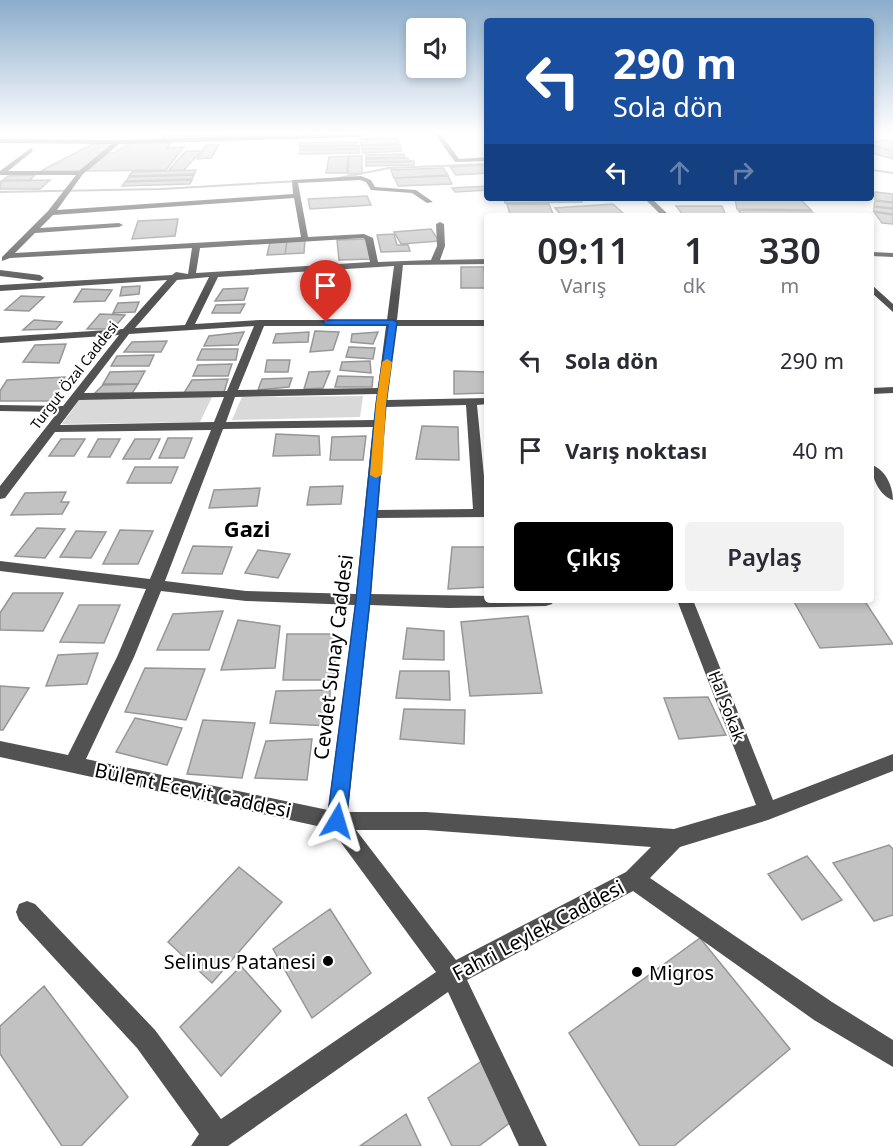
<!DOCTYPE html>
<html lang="tr">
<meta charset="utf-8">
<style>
body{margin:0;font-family:"Noto Sans",sans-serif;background:#f2f2f3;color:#2b2b33;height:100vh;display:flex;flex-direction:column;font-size:22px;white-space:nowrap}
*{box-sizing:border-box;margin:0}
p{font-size:20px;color:#7c7c81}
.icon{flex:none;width:33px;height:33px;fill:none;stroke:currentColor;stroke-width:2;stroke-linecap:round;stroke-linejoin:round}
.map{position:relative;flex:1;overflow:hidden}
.panel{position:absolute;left:484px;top:213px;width:390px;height:390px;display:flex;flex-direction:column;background:#fff;border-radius:6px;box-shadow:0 3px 9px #0003}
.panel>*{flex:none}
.hud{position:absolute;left:484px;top:18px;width:390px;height:183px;border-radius:6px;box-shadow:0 3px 9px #0003;background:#1a4fa0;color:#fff;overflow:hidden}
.tools{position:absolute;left:406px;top:18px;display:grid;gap:12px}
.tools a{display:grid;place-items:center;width:60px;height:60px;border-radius:6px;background:#fff;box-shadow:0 3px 9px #0003;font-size:30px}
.pin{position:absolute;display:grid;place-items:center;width:51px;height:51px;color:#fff;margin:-62px -26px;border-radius:50% 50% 50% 0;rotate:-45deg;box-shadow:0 0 6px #0007}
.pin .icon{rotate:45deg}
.me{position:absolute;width:66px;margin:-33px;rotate:7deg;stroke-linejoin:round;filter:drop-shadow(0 0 4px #0008)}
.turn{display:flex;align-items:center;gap:21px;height:126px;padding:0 30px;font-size:27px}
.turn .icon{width:78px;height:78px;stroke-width:2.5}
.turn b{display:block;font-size:42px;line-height:51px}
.lanes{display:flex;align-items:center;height:57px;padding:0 30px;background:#0003;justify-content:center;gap:30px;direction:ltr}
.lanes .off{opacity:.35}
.eta{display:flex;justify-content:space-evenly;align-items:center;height:102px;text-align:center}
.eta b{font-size:36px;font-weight:600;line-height:42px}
.button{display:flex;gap:12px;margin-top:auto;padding:12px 30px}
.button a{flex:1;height:69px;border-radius:6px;background:#000;color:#fff;font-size:24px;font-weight:600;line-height:69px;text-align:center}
.button a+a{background:#f2f2f3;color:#2b2b33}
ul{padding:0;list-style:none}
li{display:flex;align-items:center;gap:18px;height:90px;padding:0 30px}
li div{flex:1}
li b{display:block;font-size:22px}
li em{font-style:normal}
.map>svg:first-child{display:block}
</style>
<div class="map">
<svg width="893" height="1146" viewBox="0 0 893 1146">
<rect width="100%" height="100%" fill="#fff"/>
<path fill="#d9d9d9" d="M213,395L200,422L62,424L80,399Z
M363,396L360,417L232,420L242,397Z"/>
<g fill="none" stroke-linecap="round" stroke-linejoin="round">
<path stroke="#a0a0a0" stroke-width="2" d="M872,170L893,173
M339,178L389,168L488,164
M0,192L161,189L299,181"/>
</g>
<path fill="#c2c2c2" stroke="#969696" stroke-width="1.5" d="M165,134H221L164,136Z
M223,134H272L271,137L220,138Z
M221,135L219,138L162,140L164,136Z
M397,138L400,144L361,145L360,139Z
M887,140L893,142V151L872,145V142Z
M357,142V145L299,146L300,143Z
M113,143L80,171H41L92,144Z
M131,143H171L167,148L184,147L166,170L86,171L108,153H114Z
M400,144L401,148L362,149V146Z
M206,145H219L211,158L197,159Z
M872,145L893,151V159L872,153Z
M359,146V149L300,150L301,147Z
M401,148L402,151L363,153V149Z
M359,149V153L299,154L300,150Z
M186,151H201L184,170H169Z
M404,154L405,157L366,158V155Z
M348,156L347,173H326L329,157Z
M349,156H362V173L348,174Z
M408,158L409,162H366V159Z
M414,161V165L366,166V162Z
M485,165L488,173L456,175L450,167Z
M443,168L448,175L394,178L391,170Z
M196,170L194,174L129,176L132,172Z
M35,175L30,180H3L8,176Z
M194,175L192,179L126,181L129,177Z
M448,176L452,184L398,186L395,178Z
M50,180L40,189H0L1,181Z
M192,180L190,184L122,186L125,182Z
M488,186V190L455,192L452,188Z
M875,192L893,194V202L875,200Z
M367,196L371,205L310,209L308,199Z
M504,198H580L582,202L505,203Z
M735,199L801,200L811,210L737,209Z
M875,201L893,203V208L874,206Z
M507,204H549L553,214H510Z
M613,204L624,214L562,216L555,208Z
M676,206H722L726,216H684Z
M874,207L893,209V214L874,211Z
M738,210L811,211L816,216L742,215Z
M874,212L893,215V224L882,223Z
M178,219L175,236L132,239L138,221Z
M431,229L439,241L401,244L394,232Z
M394,234L397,245H408L410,251L381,252L377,235Z
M365,239L372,259L339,260L337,240Z
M305,240L304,253L285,254L287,241Z
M287,241L285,254L267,255L270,242Z
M461,267H484L485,288H461Z
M140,286L139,294L120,296L122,287Z
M248,288L244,300L215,301L223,289Z
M82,289L112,290L105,301L74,302Z
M21,296L44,297L29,311L5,310Z
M139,302L135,312L113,313L118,303Z
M245,304L240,313H212L216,305Z
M100,314L125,315L113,329H87Z
M34,320L62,322L56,329L23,330Z
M315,331L339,332L333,350L310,352Z
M244,332L238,345L204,346L209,336Z
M309,332L308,342L273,343L276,334Z
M378,332L373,344L351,342L352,334Z
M167,341L161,352H124L132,342Z
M66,344L59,363L23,362L35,345Z
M349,347L375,348L373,359L346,357Z
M202,349H238L236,360H197Z
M154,355L149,366H111L117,356Z
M267,360H290L288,372H265Z
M370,361L371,373L340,370L342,362Z
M232,364L228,376H193L198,365Z
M145,371L138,384H103L110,372Z
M330,371L323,388L304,389L309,372Z
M454,371L488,372V393L454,394Z
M338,376L373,377L372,387H335Z
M65,377L53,401H0V391L7,380Z
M292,378L289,387L258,390L262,379Z
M228,379L224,392L184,393L192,380Z
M138,384L131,395H93L103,385Z
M422,426L458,427L459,460L416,459Z
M276,434L319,436L320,455L273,456Z
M366,436L363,460H330L332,437Z
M168,438H192L184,458H159Z
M61,439H85L74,456H49Z
M98,439H120L110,457H88Z
M135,439H160L150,459H123Z
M135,467H178L171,483H127Z
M343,486L341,504L307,505L310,487Z
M260,488L257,506L209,508L214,490Z
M66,492L61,502H69L62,514L11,515L25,493Z
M37,528L65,529L45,558L15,556Z
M120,530L153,531L138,564H103Z
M76,531L106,532L91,558L60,557Z
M193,546L232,547L222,574L182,573Z
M452,547H488V587L448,589Z
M258,550L290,554L278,578L245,573Z
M13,593H63L43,631L0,630V613Z
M793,600H864L893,644L820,648Z
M79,605H120L104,643L60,642Z
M223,611L209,650H157L173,614Z
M528,616L542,693L470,696L461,622Z
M238,620L280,626L275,668L221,670Z
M407,628L444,631V660L403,659Z
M287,634H337L334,680H283Z
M98,653L87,684L46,686L58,655Z
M145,668L205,669L186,720L125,712Z
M400,671H449L450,700L396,698Z
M0,686L29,688L3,730H0Z
M330,690V726L270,723L276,691Z
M708,697L726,735L679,739L664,698Z
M404,709L465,710L464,744L400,739Z
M135,718L182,728L167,765L116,752Z
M203,720L255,723L242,778L187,774Z
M312,739L307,780L255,778L266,741Z
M889,845L893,849V915L874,921L833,863Z
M807,856L842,900L802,920L768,874Z
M239,867L282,902L212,983L168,942Z
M330,909L371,973L312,1018L273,949Z
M700,938L790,1049L674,1146H640L569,1033Z
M241,966L281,1011L221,1076L180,1027Z
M44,986L128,1097L81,1146H62L0,1054V1026Z
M483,1060L515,1119L479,1146H452L428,1098Z
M406,1114L421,1146H360Z"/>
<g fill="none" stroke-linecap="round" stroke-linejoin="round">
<path fill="#525252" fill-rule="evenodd" d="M356,134H362V137L119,144L83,174L57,210L293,194L292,180L361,176L371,180L375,187L416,190L433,202L427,203L412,193L371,190L366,182L360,180L298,183L308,237L364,234L373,238L378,262L431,260L437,246L436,224L440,222L444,224L445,246L440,260L488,259V264L403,265L397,320H488V326H396L387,400L488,398V404L477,405L488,517L377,518L371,594L488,596V600H554L552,604L546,606L449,608L370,605L348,812H426L674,829L756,805L677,600H693L773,800L893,754V771L768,820L680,847L650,878L832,1002L893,1040V1067L814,1020L633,891L467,980L547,1146H519L448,992L228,1146H191L199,1134L137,1048L19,920L16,912L19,904L27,901L35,904L155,1030L221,1119L436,972L331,829L0,757V741L68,755L117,657L146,589L0,571V561L150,579L211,430L55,432L5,498L0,499V486L58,412L0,411V405L63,406L119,335L0,343V337L123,329L167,280L0,291V285L172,275L176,272L188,274L192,248L10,258L2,261V257L48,211L76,175H0V171L31,148L33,151L8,171H79L112,144L0,143V139L118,140ZM294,198L301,237L15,253L35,233L119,227L123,225L119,223L40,228L53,215ZM363,238L365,239L370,262L196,273L200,248ZM394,266L387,320H260L195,324L218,277ZM209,277L185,325L135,328L177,280ZM254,326L227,391L84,393L129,334ZM264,326H386L378,388L238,390ZM377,394L374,420L226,422L235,397ZM224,397L214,422L60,425L79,400ZM466,405L473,509L378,510L386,407ZM373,427L356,594L246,591L165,581L223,429ZM161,591L246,601L355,605L328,810L86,759L134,657ZM356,830H426L651,847L626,872L456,960Z
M435,134H441L459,159L488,157V161L455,162Z
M644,198H651L670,216H662Z
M872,252L893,253V257L872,256Z
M0,270L40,275L44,278L40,281L0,276Z
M872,285L893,304V312L872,293Z
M893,387V393L872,394V388Z
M872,465C886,470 893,487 893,500C880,496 871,477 872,465Z"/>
</g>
<linearGradient id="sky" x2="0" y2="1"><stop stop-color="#8baccb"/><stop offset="0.45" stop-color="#fff"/><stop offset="1" stop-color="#fff" stop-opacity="0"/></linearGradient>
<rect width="893" height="295" fill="url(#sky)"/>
<path fill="#1a73e8" stroke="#114b97" stroke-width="1.5" d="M393,320L397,322L386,404L370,600L346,821L343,827L337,829L330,827L327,821L356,600L376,404L388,325H326L322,322L326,320Z"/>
<path fill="#f59e0b" d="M387,359L392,362L386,404L382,475L376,478L370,475L376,404L382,362Z"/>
<g fill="#000" stroke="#fff" stroke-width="2">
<circle cx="328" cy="961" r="6"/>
<circle cx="637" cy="972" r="6"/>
</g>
<g text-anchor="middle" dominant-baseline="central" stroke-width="4.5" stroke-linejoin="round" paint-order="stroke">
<g font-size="14" fill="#000" stroke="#fff">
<text transform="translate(74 375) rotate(-52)">Turgut Özal Caddesi</text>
</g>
<g font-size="16" fill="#000" stroke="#fff">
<text transform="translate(727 706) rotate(69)">Hal Sokak</text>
</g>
<g font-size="20" fill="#000" stroke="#fff">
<text transform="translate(333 657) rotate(-83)">Cevdet Sunay Caddesi</text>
<text transform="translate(193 790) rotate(12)">Bülent Ecevit Caddesi</text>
<text transform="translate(538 930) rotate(-28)">Fahri Leylek Caddesi</text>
</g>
<g font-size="20" fill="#000" stroke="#fff" text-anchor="end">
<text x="316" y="961">Selinus Patanesi</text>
<text x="649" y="972" text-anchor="start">Migros</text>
</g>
<g font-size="22" font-weight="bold" fill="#000" stroke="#fff">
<text x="247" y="528">Gazi</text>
</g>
</g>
</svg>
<div class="tools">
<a><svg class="icon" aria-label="sound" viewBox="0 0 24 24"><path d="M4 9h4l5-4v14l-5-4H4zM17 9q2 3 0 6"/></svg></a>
</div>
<div class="pin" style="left:326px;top:322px;background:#d93025"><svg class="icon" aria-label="arrive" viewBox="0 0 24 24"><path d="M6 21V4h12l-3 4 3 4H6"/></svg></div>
<svg class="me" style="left:337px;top:821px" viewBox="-20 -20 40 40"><path d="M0-17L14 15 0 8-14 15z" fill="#1a73e8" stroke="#fff" stroke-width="4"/></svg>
<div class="hud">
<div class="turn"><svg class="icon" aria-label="left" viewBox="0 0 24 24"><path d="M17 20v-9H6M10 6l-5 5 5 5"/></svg><div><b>290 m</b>Sola dön</div></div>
<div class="lanes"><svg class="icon" aria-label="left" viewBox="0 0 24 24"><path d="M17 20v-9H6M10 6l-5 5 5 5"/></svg><svg class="icon off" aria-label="ahead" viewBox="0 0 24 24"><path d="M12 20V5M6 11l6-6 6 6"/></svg><svg class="icon off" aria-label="right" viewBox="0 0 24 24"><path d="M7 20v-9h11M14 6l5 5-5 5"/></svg></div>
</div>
<section class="panel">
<div class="eta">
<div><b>09:11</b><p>Varış</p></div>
<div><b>1</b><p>dk</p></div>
<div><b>330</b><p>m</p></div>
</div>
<ul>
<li><svg class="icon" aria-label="left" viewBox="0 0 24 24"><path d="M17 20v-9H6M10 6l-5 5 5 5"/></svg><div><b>Sola dön</b></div><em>290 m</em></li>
<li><svg class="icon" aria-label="arrive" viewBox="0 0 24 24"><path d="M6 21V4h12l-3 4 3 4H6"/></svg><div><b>Varış noktası</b></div><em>40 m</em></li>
</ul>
<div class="button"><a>Çıkış</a><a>Paylaş</a></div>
</section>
</div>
